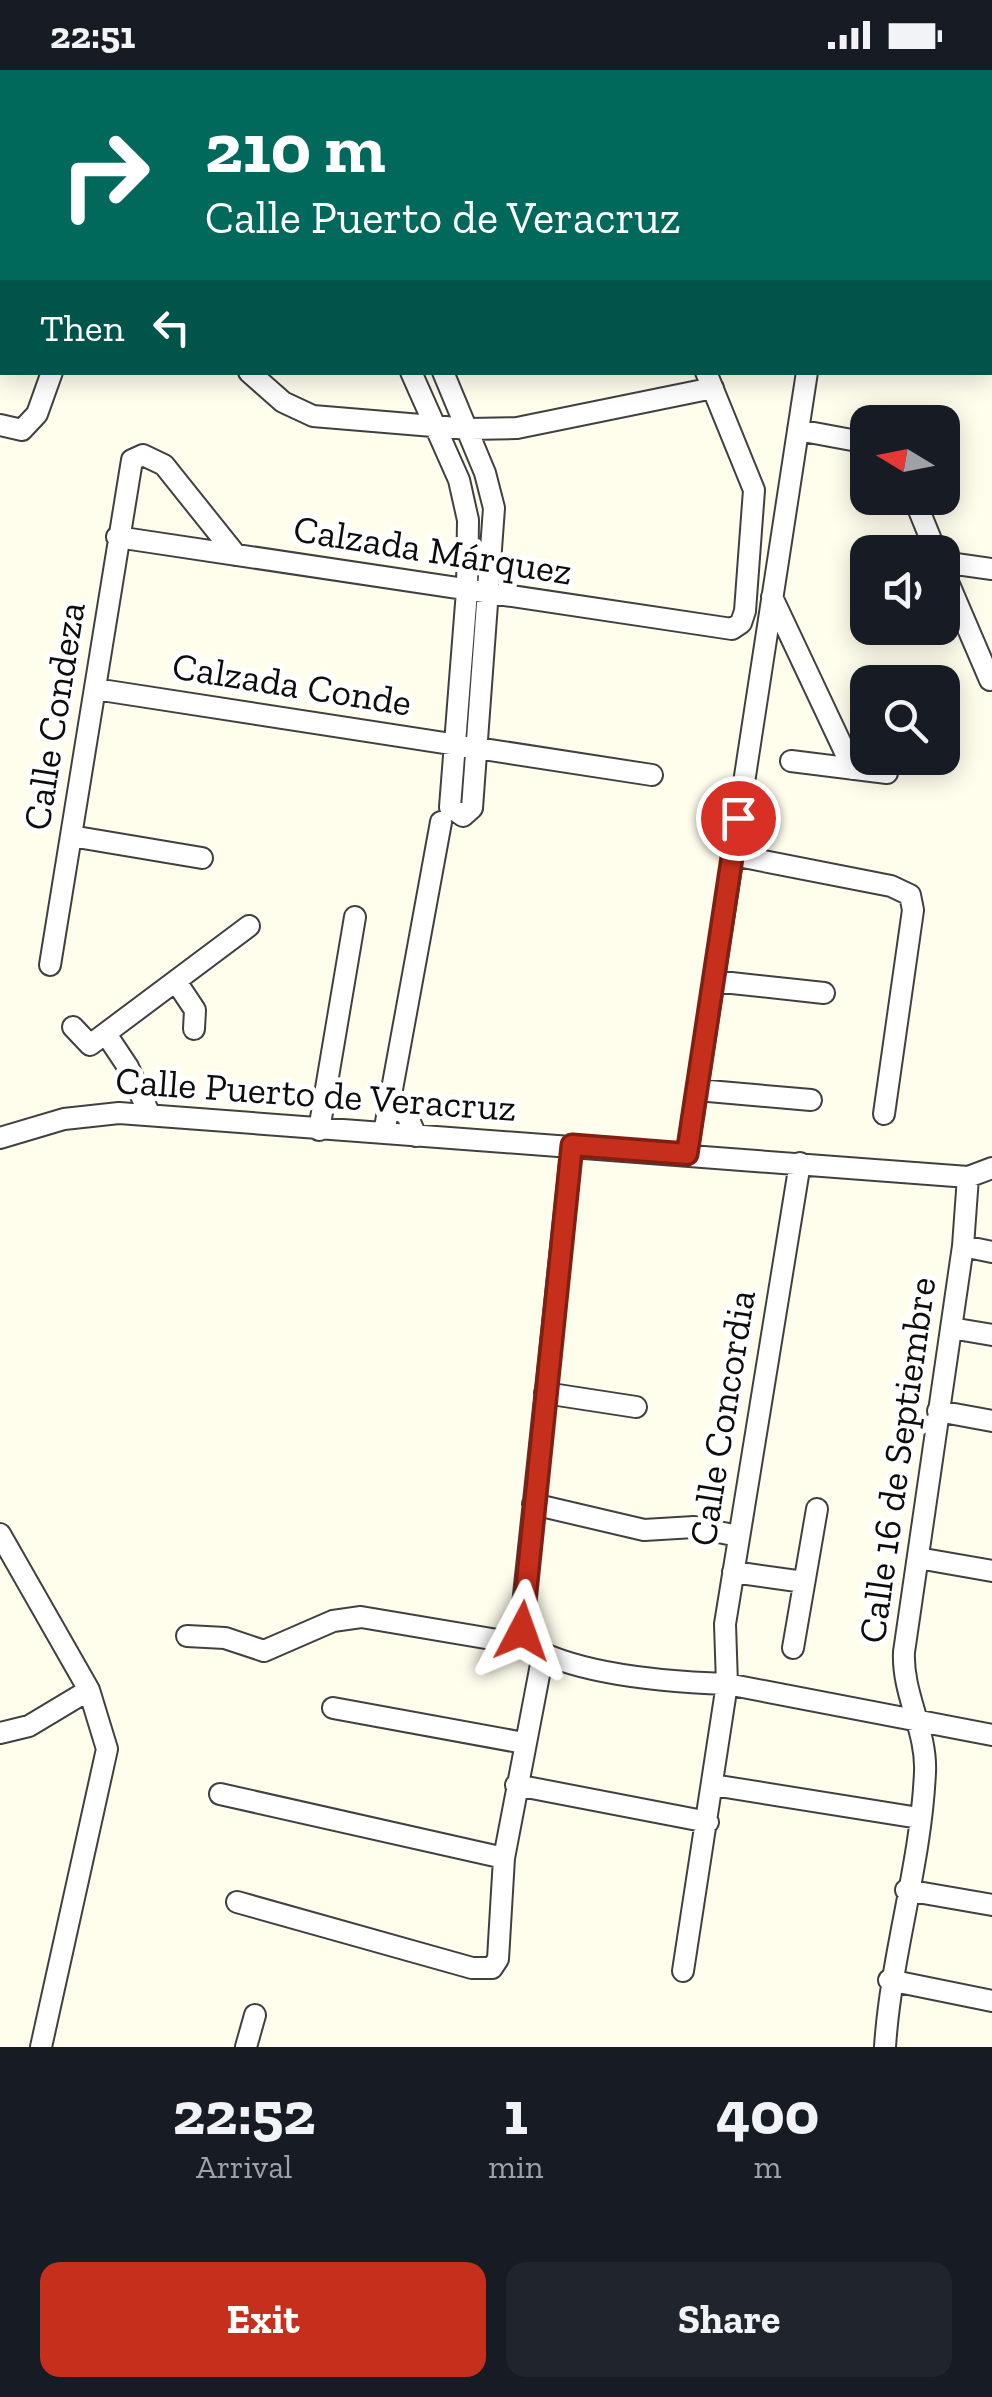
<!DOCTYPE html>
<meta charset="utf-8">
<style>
body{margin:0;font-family:"Zilla Slab",serif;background:#20242c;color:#f1f3f6;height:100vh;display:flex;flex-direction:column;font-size:38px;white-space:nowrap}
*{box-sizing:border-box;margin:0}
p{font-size:32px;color:#9ea1a6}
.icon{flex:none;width:55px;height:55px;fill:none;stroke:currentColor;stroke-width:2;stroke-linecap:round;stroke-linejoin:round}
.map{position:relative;height:1977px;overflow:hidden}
.side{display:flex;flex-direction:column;background:#171b24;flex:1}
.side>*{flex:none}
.guide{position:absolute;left:0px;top:0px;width:992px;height:305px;box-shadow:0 5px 25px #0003;background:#00695c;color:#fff;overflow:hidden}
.needle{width:65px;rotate:280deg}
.buttons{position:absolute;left:850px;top:335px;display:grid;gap:20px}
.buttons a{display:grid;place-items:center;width:110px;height:110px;border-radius:20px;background:#171b24;box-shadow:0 5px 25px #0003;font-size:50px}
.pin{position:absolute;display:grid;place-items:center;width:85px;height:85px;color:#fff;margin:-42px;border:5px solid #fff;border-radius:50%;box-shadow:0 2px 10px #0007}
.me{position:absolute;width:110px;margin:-55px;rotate:4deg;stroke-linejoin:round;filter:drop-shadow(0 0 8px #0008)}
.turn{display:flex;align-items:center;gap:35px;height:210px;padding:0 40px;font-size:45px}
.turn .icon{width:130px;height:130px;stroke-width:2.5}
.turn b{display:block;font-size:70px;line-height:85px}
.then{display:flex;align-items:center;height:95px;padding:0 40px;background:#0003;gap:20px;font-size:38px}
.eta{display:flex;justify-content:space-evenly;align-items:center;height:170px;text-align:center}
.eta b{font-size:60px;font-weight:700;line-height:70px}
.action{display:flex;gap:20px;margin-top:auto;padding:20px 40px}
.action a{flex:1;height:115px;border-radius:20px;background:#c62f1c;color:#fff;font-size:40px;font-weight:700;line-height:115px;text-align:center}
.action a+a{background:#20242c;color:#f1f3f6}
.status{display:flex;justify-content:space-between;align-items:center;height:70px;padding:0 50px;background:#171b24;direction:ltr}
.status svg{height:28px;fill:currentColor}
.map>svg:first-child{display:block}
</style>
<div class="status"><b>22:51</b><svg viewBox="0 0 49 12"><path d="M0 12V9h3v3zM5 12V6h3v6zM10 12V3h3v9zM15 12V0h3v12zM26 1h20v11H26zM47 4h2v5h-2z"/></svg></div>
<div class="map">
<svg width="992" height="1977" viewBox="0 0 992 1977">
<rect width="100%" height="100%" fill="#fffeed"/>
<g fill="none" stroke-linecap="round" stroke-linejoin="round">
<g stroke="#404040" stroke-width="24">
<path id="minor" d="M78,2L79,0
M316,2L317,0
M0,12L2,8
M0,30L2,31
M990,143H992
M0,231H2
M249,302L283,332L313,346L469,359L517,358L713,318
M411,302L459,410L468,450L467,521L450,737L463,746L472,738L494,438L485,403L443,302
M0,355L22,360L37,344L52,302
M798,360L868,373
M914,428L936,482
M117,467L732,559L741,553L745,541L754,420L706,302
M942,492L992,499
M942,498L990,610
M772,527L853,699
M95,619L652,705
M791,691L887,703
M71,766L202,788
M733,785L891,816L910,825L913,840L884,1044
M50,895L132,390L143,385L164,395L236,485
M713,911L824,923
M177,913L195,940L194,959
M73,957L90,975L249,856
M106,964L128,997L150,1045
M697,1020L811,1030
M389,1034L407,1045L416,1066
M319,1060L355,847
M384,1063L441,752
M0,1068L64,1049L119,1043L968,1107L992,1098
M572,1075L521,1553L527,1575C577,1605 669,1612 727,1614L992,1665
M687,1084L807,302
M963,1176L992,1182
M951,1258L992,1265
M545,1323L636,1337
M938,1341L992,1351
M533,1434L644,1460L694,1457L738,1466
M0,1464L89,1620L107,1679L41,1977
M918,1488L992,1501
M733,1502L804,1512
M187,1566L225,1568L264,1581L333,1551L361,1547L527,1575
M793,1578L817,1439
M333,1638L524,1673
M0,1663L29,1656L89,1620
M516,1715L708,1752
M713,1715L919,1748
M220,1724L504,1788
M906,1820L992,1835
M237,1832L472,1898H492L498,1889L504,1788L543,1584
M683,1901L727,1614L725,1554L800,1093
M889,1910L992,1931
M246,1977L255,1945
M885,1977C891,1884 921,1795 925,1702C927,1661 902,1624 904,1582L963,1176L968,1107"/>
</g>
<use href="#minor" stroke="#fff" stroke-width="20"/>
</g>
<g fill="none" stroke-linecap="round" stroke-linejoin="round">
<g stroke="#811f12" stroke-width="25">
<path id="route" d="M522,1561L572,1075L687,1084L738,748"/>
</g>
<use href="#route" stroke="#c62f1c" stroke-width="18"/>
</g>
<g text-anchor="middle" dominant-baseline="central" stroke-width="10" stroke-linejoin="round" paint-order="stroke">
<g font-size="38" fill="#0d0d0d" stroke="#fff">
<text transform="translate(433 480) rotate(9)">Calzada Márquez</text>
<text transform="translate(292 614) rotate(9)">Calzada Conde</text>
<text transform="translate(54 646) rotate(-81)">Calle Condeza</text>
<text transform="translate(316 1024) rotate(4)">Calle Puerto de Veracruz</text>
<text transform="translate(722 1348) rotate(-81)">Calle Concordia</text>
<text transform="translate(897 1390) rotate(-82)">Calle 16 de Septiembre</text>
</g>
</g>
</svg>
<div class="buttons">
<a><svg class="needle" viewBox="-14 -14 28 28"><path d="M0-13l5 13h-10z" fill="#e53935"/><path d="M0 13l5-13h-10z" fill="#9ea1a6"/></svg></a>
<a><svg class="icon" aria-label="sound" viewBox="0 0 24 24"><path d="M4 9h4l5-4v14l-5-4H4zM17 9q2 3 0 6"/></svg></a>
<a><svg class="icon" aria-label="search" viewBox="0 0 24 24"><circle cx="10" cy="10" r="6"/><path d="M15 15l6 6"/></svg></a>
</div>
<div class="pin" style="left:738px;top:748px;background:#d93025"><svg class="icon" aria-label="arrive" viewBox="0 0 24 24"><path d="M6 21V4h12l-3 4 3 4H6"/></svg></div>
<svg class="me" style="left:522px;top:1561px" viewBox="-20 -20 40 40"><path d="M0-17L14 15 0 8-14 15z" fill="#c62f1c" stroke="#fff" stroke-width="4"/></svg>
<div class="guide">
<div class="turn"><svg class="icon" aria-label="right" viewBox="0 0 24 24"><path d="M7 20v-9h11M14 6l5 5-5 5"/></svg><div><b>210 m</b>Calle Puerto de Veracruz</div></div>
<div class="then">Then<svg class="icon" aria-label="left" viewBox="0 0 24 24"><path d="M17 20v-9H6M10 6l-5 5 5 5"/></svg></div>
</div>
</div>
<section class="side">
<div class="eta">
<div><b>22:52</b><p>Arrival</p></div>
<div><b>1</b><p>min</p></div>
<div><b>400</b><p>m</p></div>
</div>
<div class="action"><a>Exit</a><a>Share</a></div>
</section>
